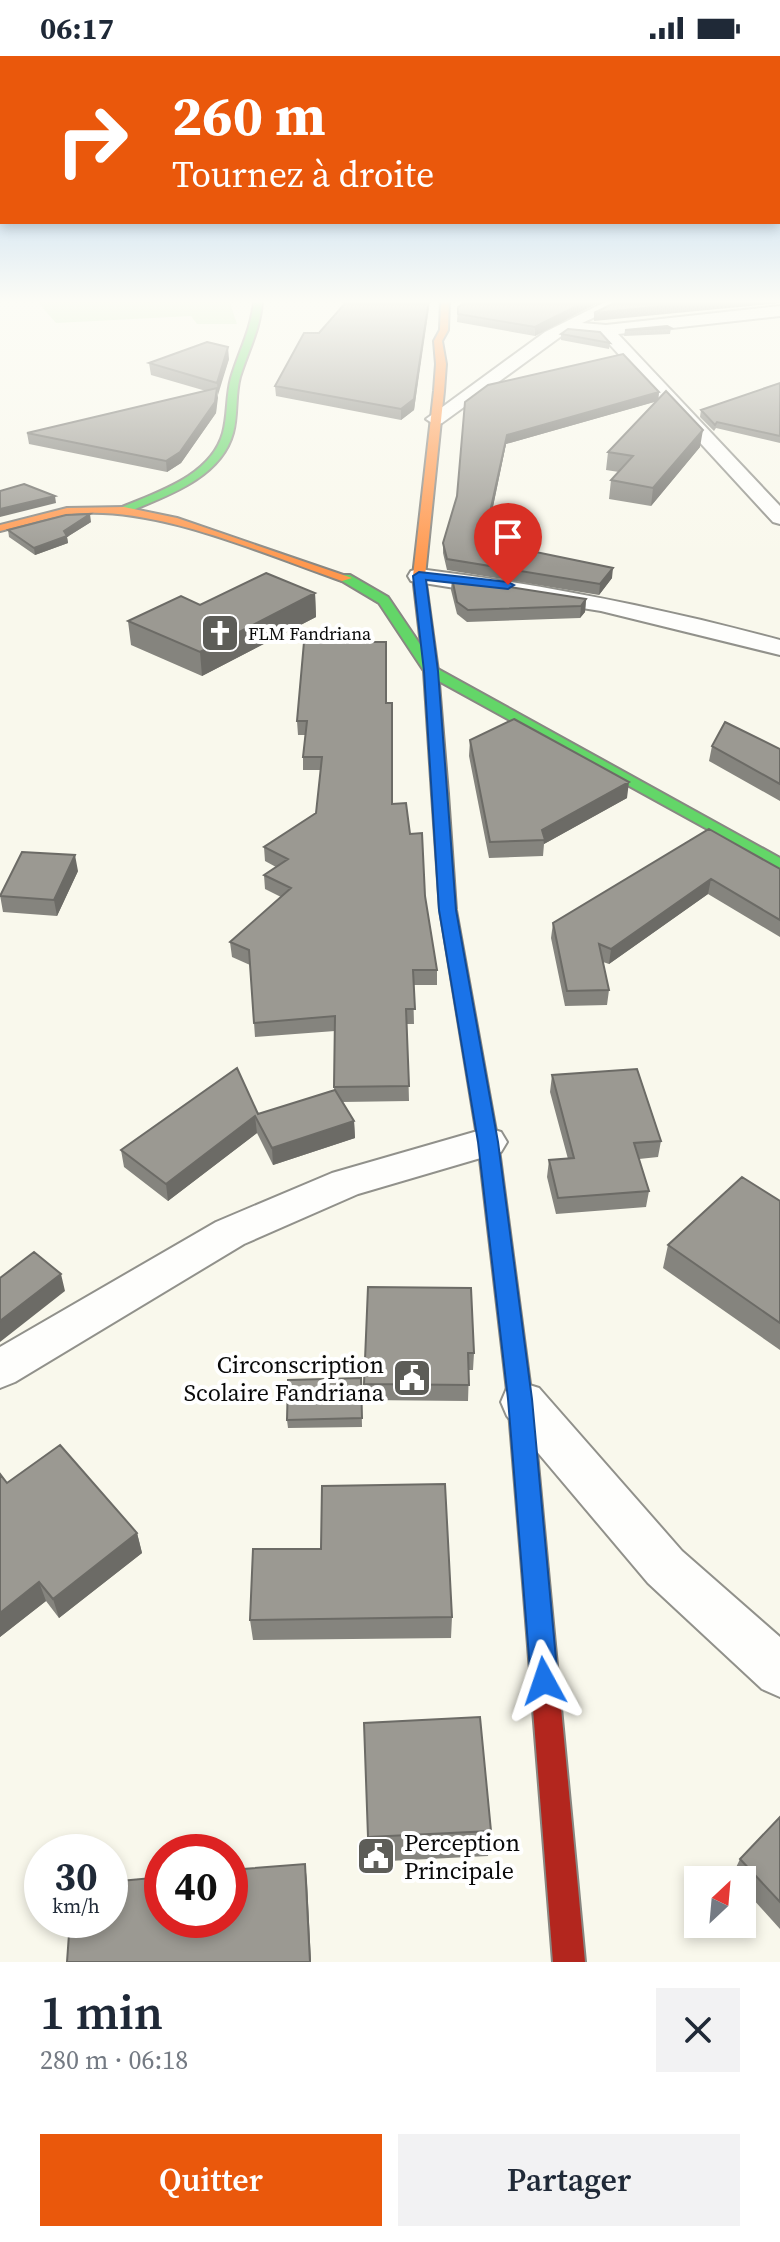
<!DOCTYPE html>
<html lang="fr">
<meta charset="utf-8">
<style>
body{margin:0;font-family:"Source Serif 4",serif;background:#f2f2f3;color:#1f2937;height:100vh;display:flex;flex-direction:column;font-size:30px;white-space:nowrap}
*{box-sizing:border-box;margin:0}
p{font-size:26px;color:#747a83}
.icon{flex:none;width:44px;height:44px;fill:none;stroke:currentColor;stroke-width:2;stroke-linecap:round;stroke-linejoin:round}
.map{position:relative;height:1906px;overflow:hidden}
.drawer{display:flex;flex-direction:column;background:#fff;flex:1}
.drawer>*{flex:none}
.top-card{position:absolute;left:0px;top:0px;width:780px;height:168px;box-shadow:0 4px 12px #0003;background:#ea580c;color:#fff;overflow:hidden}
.needle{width:52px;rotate:26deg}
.fabs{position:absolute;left:684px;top:1810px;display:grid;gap:16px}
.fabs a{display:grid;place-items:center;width:72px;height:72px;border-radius:0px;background:#fff;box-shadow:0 4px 12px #0003;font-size:40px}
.speed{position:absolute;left:24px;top:1778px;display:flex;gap:16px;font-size:40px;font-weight:700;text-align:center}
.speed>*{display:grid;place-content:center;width:104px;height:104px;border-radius:50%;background:#fff;box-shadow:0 4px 12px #0003;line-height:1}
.speed small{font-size:20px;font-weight:400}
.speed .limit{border:12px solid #d22;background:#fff;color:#111}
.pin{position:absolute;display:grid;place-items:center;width:68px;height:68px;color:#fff;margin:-82px -34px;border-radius:50% 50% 50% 0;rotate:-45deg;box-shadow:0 0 8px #0007}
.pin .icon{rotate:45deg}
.me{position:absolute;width:88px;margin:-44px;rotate:355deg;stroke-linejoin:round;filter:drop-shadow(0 0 6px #0008)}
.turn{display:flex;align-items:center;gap:28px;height:168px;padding:0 40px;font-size:36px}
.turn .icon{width:104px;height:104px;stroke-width:2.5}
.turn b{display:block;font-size:56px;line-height:68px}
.round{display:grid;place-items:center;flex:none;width:84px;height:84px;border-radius:0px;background:#f2f2f3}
.headline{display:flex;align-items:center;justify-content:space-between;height:136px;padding:0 40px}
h1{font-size:48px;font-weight:600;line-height:60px}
.button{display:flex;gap:16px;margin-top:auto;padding:16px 40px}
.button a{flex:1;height:92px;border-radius:0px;background:#ea580c;color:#fff;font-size:32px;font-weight:600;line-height:92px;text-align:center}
.button a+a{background:#f2f2f3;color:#1f2937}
.status{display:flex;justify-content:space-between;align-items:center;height:56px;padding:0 40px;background:#fff;direction:ltr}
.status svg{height:22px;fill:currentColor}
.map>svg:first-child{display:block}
</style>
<div class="status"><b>06:17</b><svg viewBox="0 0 49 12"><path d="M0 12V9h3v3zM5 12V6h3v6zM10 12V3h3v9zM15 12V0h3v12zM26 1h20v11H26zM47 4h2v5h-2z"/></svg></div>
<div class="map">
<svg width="780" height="1906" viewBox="0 0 780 1906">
<rect width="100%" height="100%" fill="#f9f8ec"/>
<path fill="#cbe9b8" d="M36,244H229L237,268H197L191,260L56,267Z"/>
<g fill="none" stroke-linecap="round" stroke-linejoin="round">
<g stroke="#91918b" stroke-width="4">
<path id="street" d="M609,244H632L582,267L606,269L780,250V260L618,278L780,450V468L773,466L601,279L567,276L442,367L435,369L426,363L545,276Z
M419,513C541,528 661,552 780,584V599L601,555L411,525L408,520L411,515Z
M488,1072L501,1076L507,1086L501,1096L358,1138L244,1188L15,1326L0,1332V1291L216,1166L332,1117Z
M523,1327L539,1332L682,1495L780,1581V1641L762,1633L648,1527L507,1360L501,1346L507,1332Z"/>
</g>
<g stroke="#888782" stroke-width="4">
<path id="fast" d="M254,244H262C261,272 248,295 240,321C235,339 238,359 233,377C221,422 166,440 128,456H120V452C157,436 211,420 223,377C228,359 226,340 231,322C239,295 252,272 254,244Z
M342,519H350L388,541L436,612L780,802V813L426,618L379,547L342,525Z
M440,733L448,738L456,854L498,1086L532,1343L548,1514L544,1523L535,1526L526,1523L522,1514L508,1343L478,1086L440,854L432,738Z"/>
</g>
<g stroke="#888782" stroke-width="4">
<path id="slow" d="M441,244H449L448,274L442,285L446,308L444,335L425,520L438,615L448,738L440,743L432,738L424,615L413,520L434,335L436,308L434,285L440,274Z
M124,451L177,462L352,522L342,525C264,498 146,445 65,459C43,463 22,470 0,475V469L67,452Z"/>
</g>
<g stroke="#888782" stroke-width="4">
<path id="jam" d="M535,1502L544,1505L548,1514L585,1906H553L522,1514L526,1505Z"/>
</g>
<use href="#street" fill="#fefefc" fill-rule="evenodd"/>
<use href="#fast" fill="#63d668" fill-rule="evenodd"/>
<use href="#slow" fill="#ff974d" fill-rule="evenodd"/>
<use href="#jam" fill="#b3261e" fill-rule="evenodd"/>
</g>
<path fill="#85847e" d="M603,244L535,280L457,266L458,251Z
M420,246L429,252L414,354L401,364L276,340L275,330L319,277Z
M671,272L670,278L624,280L625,274Z
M561,278L610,287L609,293L561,284Z
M229,303L217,338L216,357L181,407L167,416L29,388L27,377L206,335L151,319L149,307Z
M780,327V387L716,372L714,375L700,361L701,354Z
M659,336L658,344L700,391L651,450L609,443L611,424L619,416L606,414L608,396L657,345L506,388L487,480L506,490L612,522L599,539L447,514L443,497V487L457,440L465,346Z
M91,466L67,481L68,487L35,499L9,481L8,474Z
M452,522L586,543L585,556L580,562L467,566L457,558L451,534Z
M315,537L316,561L202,620L131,589L128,565L200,549Z
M386,647L392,748L410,778L425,840L437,914V929H413L414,968H407L409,1045L342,1046L354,1065L355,1082L273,1109L257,1077L168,1145L124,1111L121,1094L258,1058L334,1034L335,975L255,981L250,909L232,901L230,886L281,841L265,833L264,819L276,811L265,805L264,791L316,757L321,714H303V701L305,679H298L297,665Z
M470,684L627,742L544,788L543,800L489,802L469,700Z
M712,690L780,693V745L709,705Z
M709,773L780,813V881L708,838L609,908L603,906L609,934L607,949L565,950L551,882L553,867Z
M78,815L57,860L3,856L0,839Z
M552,1019L661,1085L658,1101L639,1103L649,1135L646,1151L556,1158L547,1121L549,1104L568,1103L550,1036Z
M780,1145V1294L663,1212L668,1189Z
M368,1231L474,1297L473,1314H469L468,1345L364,1344Z
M361,1322L362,1371L288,1372L287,1364Z
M7,1427L137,1477L142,1497L59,1562L46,1545L0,1581Z
M321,1493L452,1561L451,1582L253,1584L250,1564Z
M364,1667L491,1775L488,1800L369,1806Z
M780,1761V1873L742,1831V1824H736L732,1820L740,1803Z"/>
<path fill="#6c6b66" d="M429,244L414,354L401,364V353Z
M588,244H603L535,280V271Z
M727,244H780V247L594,265V257Z
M228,291L229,303L218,339L217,327Z
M217,332L218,342L216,357L181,407L167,416L166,405Z
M659,336L658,345L506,388L485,489V479L507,379Z
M703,374L700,391L651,450L653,432Z
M55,440L56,447L0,461V453Z
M90,458L91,466L67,481L68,487L35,499L34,492L64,475Z
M613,512L612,522L599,539L600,528Z
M315,537L316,561L202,620L200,596Z
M586,543L585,556L580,562L581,550Z
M629,726L627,742L544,788L542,774Z
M75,799L78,815L57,860L54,844Z
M711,823L708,838L609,908L611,893Z
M255,1060L257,1077L168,1145L166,1128Z
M354,1065L355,1082L273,1109L272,1092Z
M61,1218L65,1235L0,1286V1265Z
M137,1477L142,1497L59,1562L53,1543Z
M39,1526L46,1545L0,1581V1557Z
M305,1808L307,1825L311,1906H310Z"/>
<path fill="#9b9992" stroke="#6c6b66" stroke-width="2" d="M348,244H419V247L425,244H429L414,343L401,353L275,330L304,277H319Z
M469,244H588L535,271L458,258V251Z
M620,244H727L594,257Z
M667,270L671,272L625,274Z
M568,273L600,276L610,287L561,278Z
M207,286L228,291L217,327L149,307Z
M623,298L659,336L507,379L485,479L507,484L502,489L613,512L600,528L447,503L443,487L457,440L465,346L488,329Z
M780,327V380L717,366L715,369L701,354Z
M217,332L215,346L180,396L166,405L27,377Z
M666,335L703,374L653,432L611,424L633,400L608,396Z
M24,428L55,440L0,453V435Z
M90,458L64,475L67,480L34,492L8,474L66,459Z
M266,517L315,537L200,596L128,565L181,540L200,549Z
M452,522L586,543L581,550L468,554L457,546Z
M304,586H386V647H392V748L406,747L410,778L422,777L425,840L437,914H413L415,953H406L409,1030L334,1031L335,960L254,967L249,894L230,886L291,832L264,819L288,803L264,791L316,757L322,701H303L307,665H297Z
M514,663L629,726L542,774L545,784L490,786L470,684Z
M725,666L780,693V728L712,690Z
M709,773L780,813V864L711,823L611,893L599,888L609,934L567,935L553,867Z
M22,796L75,799L54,844L0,840Z
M237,1012L258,1058L335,1034L354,1065L272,1092L255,1060L166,1128L121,1094Z
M637,1013L661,1085L634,1087L649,1135L558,1142L549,1104L574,1102L552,1019Z
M742,1121L780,1145V1267L668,1189Z
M34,1196L61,1218L0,1265V1222Z
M368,1231L471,1232L474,1297H468L469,1329L364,1328Z
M361,1322L362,1362L287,1364L288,1324Z
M60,1389L137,1477L53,1543L39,1526L0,1557V1418L7,1427Z
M445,1428L452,1561L250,1564L253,1493H321L322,1430Z
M480,1661L491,1775L368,1781L364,1667Z
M780,1761V1846L740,1803Z
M305,1808L310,1906H67L70,1864H110V1826L162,1821V1864H230V1814Z"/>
<linearGradient id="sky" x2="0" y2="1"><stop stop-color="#98c4ed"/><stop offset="0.48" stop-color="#fcfcf6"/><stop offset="1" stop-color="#fcfcf6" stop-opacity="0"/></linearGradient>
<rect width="780" height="511" fill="url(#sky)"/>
<path fill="#1a73e8" stroke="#114b97" stroke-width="2" d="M419,516L508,526L514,529L508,533L426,524L438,615L456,854L498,1086L532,1343L558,1625L554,1634L544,1638L535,1634L531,1625L508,1343L478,1086L439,854L424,615L413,520Z"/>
<defs>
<g id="church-square" transform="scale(2)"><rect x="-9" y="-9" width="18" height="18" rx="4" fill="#5d5d58" stroke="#fff"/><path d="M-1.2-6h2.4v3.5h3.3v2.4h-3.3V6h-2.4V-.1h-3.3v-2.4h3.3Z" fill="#fff"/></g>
<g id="civic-square" transform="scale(2)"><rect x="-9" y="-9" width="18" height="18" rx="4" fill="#5d5d58" stroke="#fff"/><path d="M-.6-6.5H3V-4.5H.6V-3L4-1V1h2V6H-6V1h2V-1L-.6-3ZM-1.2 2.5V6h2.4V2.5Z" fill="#fff"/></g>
</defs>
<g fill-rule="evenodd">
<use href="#church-square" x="220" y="577"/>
<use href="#civic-square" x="412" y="1322"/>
<use href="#civic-square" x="376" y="1800"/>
</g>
<g text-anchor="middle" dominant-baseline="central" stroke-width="8" stroke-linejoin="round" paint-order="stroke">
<g font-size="18" fill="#090909" stroke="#fff" text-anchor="start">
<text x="248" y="577">FLM Fandriana</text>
</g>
<g font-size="24" fill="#090909" stroke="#fff" text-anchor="end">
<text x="384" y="1308">Circonscription<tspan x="384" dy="28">Scolaire Fandriana</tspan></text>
<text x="404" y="1786" text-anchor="start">Perception<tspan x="404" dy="28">Principale</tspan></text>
</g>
</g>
</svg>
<div class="fabs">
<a><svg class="needle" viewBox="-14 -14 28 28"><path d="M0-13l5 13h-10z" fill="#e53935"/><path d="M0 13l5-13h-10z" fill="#747a83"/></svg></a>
</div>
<div class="speed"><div>30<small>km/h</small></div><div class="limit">40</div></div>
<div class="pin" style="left:508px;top:529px;background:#d93025"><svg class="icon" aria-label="arrive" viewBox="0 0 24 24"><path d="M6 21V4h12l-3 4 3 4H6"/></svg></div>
<svg class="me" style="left:544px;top:1625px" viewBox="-20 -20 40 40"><path d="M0-17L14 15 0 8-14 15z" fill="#1a73e8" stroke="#fff" stroke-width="4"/></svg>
<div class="top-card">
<div class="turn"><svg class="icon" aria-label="right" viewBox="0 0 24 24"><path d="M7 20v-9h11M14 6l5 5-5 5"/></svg><div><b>260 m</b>Tournez à droite</div></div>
</div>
</div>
<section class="drawer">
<div class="headline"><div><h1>1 min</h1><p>280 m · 06:18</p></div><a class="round"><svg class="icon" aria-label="close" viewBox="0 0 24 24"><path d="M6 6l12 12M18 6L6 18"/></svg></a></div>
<div class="button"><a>Quitter</a><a>Partager</a></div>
</section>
